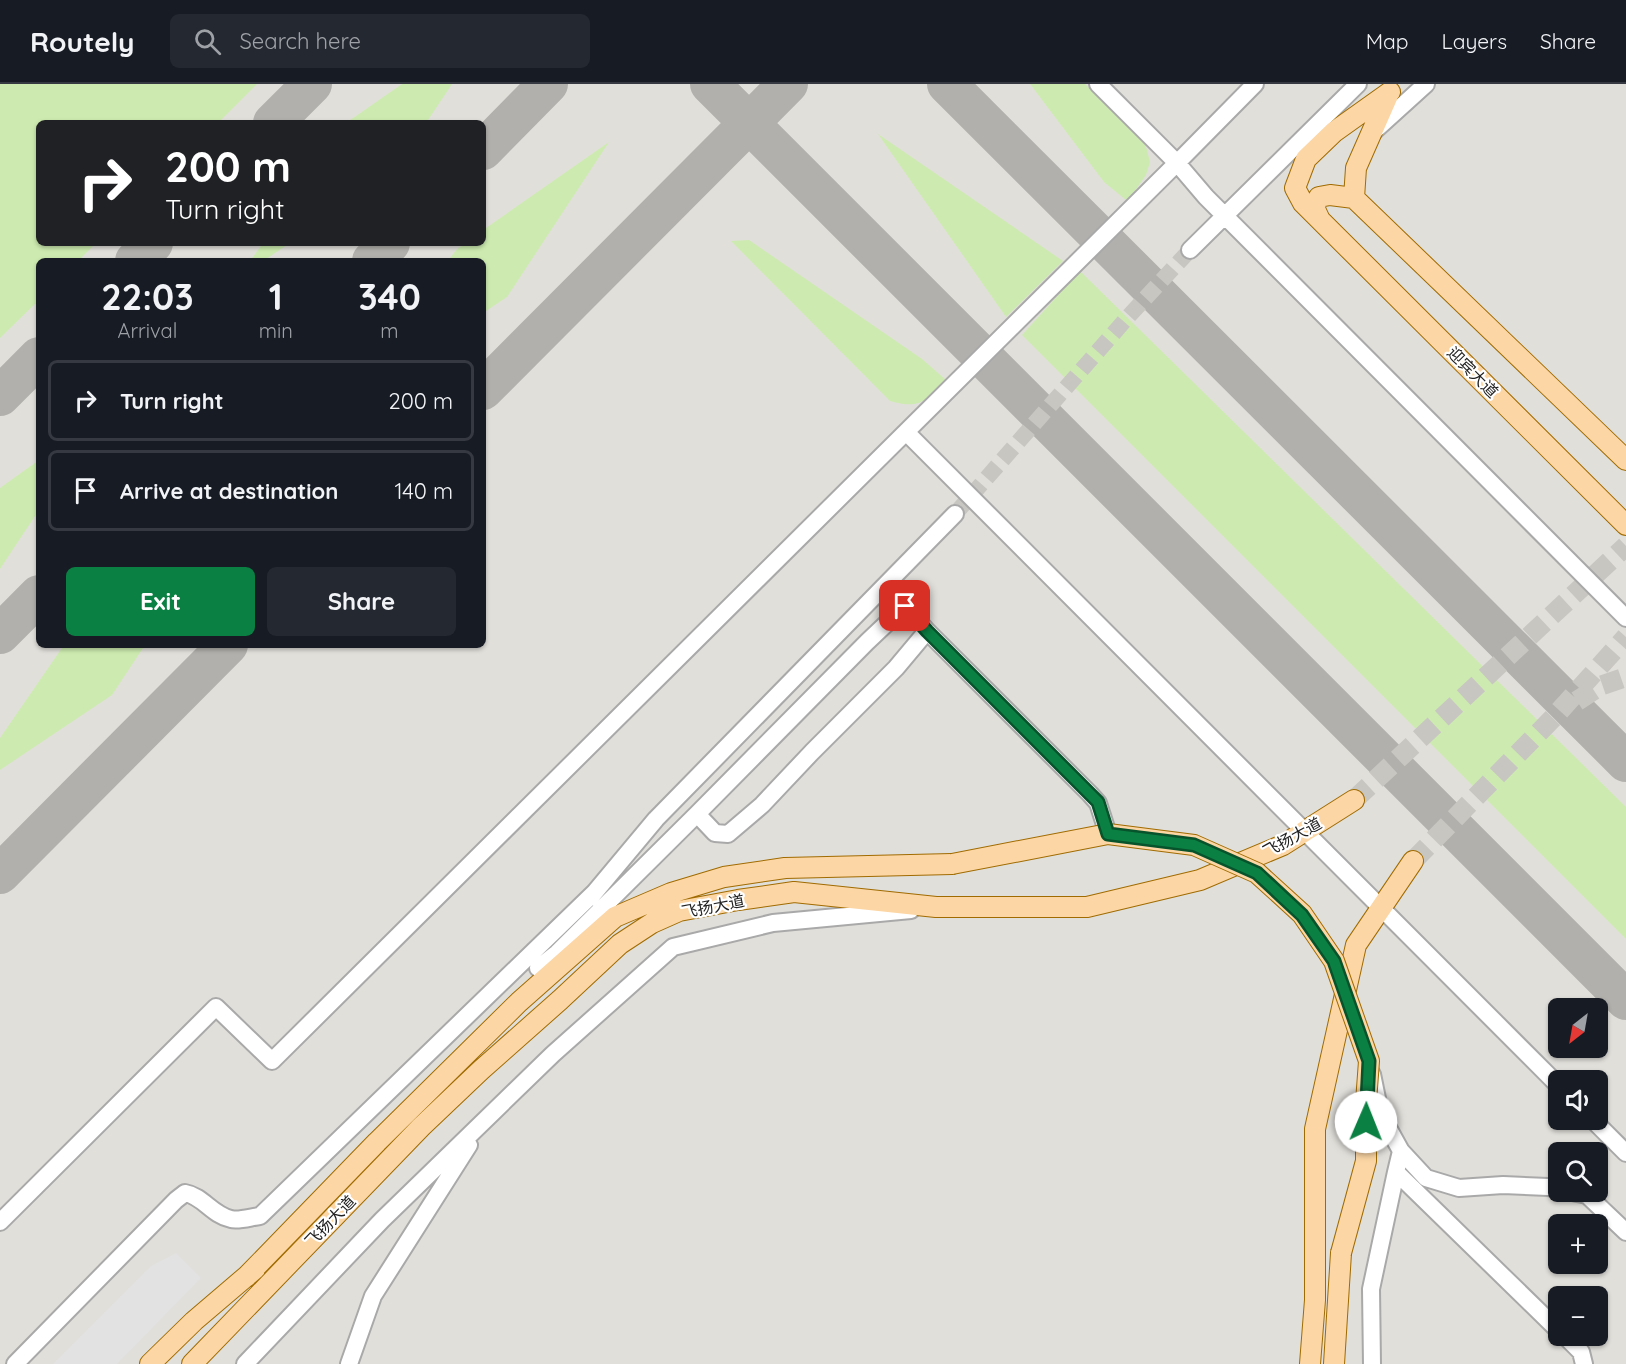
<!DOCTYPE html>
<meta charset="utf-8">
<style>
body{margin:0;font-family:Quicksand,"Noto Sans SC",sans-serif;background:#242831;color:#f1f3f6;height:100vh;display:flex;flex-direction:column;font-size:22px;white-space:nowrap}
*{box-sizing:border-box;margin:0}
p{font-size:20px;color:#9ea1a6}
.icon{flex:none;width:33px;height:33px;fill:none;stroke:currentColor;stroke-width:2;stroke-linecap:round;stroke-linejoin:round}
.map{position:relative;flex:1;overflow:hidden}
.panel{position:absolute;left:36px;top:174px;width:450px;height:390px;display:flex;flex-direction:column;background:#171b24;border-radius:9px;box-shadow:0 2px 4px #0004}
.panel>*{flex:none}
.hud{position:absolute;left:36px;top:36px;width:450px;height:126px;border-radius:9px;box-shadow:0 2px 4px #0004;background:#202124;color:#fff;overflow:hidden}
.needle{width:39px;rotate:211deg}
.fabs{position:absolute;left:1548px;top:914px;display:grid;gap:12px}
.fabs a{display:grid;place-items:center;width:60px;height:60px;border-radius:9px;background:#171b24;box-shadow:0 2px 4px #0004;font-size:30px}
.pin{position:absolute;display:grid;place-items:center;width:51px;height:51px;color:#fff;margin:-26px;border-radius:12px;box-shadow:0 3px 9px #0006}
.me{position:absolute;width:66px;margin:-33px;rotate:1deg;stroke-linejoin:round;filter:drop-shadow(0 0 4px #0008)}
.turn{display:flex;align-items:center;gap:21px;height:126px;padding:0 30px;font-size:27px}
.turn .icon{width:78px;height:78px;stroke-width:2.5}
.turn b{display:block;font-size:42px;line-height:51px}
.eta{display:flex;justify-content:space-evenly;align-items:center;height:102px;text-align:center}
.eta b{font-size:36px;font-weight:800;line-height:42px}
.button{display:flex;gap:12px;margin-top:auto;padding:12px 30px}
.button a{flex:1;height:69px;border-radius:9px;background:#0b8043;color:#fff;font-size:24px;font-weight:800;line-height:69px;text-align:center}
.button a+a{background:#242831;color:#f1f3f6}
ul{padding:0;list-style:none}
li{display:flex;align-items:center;gap:18px;height:81px;margin:0 12px 9px;padding:0 18px;border:3px solid #363941;border-radius:9px}
li div{flex:1}
li b{display:block;font-size:22px}
li em{font-style:normal}
header{display:flex;align-items:center;gap:36px;box-sizing:border-box;height:84px;padding:0 30px;background:#171b24;border-bottom:2px solid #363941}
header strong{font-size:28px}
nav{display:flex;gap:33px;margin-inline-start:auto;font-size:21px}
.search{width:420px;height:54px;background:#242831;display:flex;align-items:center;gap:15px;box-sizing:border-box;padding:0 21px;border-radius:9px;color:#9ea1a6;font-size:22px}
.map>svg:first-child{display:block}
</style>
<header>
<strong>Routely</strong>
<div class="search"><svg class="icon" aria-label="search" viewBox="0 0 24 24"><circle cx="10" cy="10" r="6"/><path d="M15 15l6 6"/></svg>Search here</div>
<nav><a>Map</a><a>Layers</a><a>Share</a></nav>
</header>
<div class="map">
<svg width="1626" height="1280" viewBox="0 0 1626 1280">
<rect width="100%" height="100%" fill="#f2efe9"/>
<path fill="#e1dfda" fill-rule="evenodd" d="M0,0H1626V1280H0ZM39,39H483V159H39ZM39,177H483V561H39ZM1558,924H1598V963H1558ZM1558,996H1598V1035H1558ZM1558,1068H1598V1107H1558ZM1558,1140H1598V1179H1558ZM1558,1212H1598V1251H1558Z"/>
<path fill="#cdebb0" d="M0,0H257L218,39H39V159H96L78,177H39V216L0,254Z
M402,0H452L426,39H346Z
M1030,0H1085L1143,57L1147,66L1150,78L1146,91L1134,108L1126,116L1104,98Z
M878,50L1063,177L1006,233Z
M609,58L507,213L483,229V177H448C460,160 462,159 483,159V146Z
M749,156L922,275L946,296C926,316 921,326 890,317L731,157Z
M263,159H290L263,177H250Z
M1080,187L1626,723V855L1022,251Z
M39,376V426L0,485V404Z
M64,561H145L112,611L0,686V654Z"/>
<path fill="#e2e2e2" d="M176,1169L201,1194L117,1280H53L151,1182Z"/>
<g fill="none" stroke-linecap="round" stroke-linejoin="round">
<path stroke="#b1b0ac" stroke-width="40" d="M710,0L1626,916
M947,0L1626,678
M273,39L312,0
M483,66L548,0
M135,177L153,159
M372,177L390,159
M483,306L788,0
M0,312L39,273
M0,550L39,511
M0,790L228,561"/>
<path stroke="#c8c6c1" stroke-width="16" stroke-dasharray="16 8" stroke-linecap="butt" d="M955,430L1127,234L1190,166"/>
<path stroke="#c8c6c1" stroke-width="20" stroke-dasharray="20 10" stroke-linecap="butt" d="M1577,617L1600,602L1626,593
M1354,716L1626,462
M1413,777L1555,632L1626,553"/>
<g stroke="#a9a9a9" stroke-width="20">
<path id="minor" d="M1098,0L1177,79L1255,0
M1373,48L1426,0
M1190,166L1358,0
M906,348L1558,1001
M697,730L715,749L728,750L762,721L812,668L896,584L927,547
M590,814L656,735L955,430
M538,884L557,869L697,730L867,558L905,522L927,547L1090,710L1098,719L1108,750
M1372,990L1380,1029L1401,1067L1426,1094L1459,1104L1503,1101L1548,1103L1558,1105
M1592,1035L1626,1069
M1401,1067L1396,1088L1558,1246
M1567,1107L1587,1111L1626,1148
M0,1138L216,923L272,977L1177,79L1206,113L1626,534
M1564,1251L1581,1268L1584,1280
M15,1280L176,1116L185,1109C203,1112 212,1131 231,1135C239,1137 251,1133 260,1132L596,807
M245,1280L382,1136L553,970L673,863L773,839L911,826
M349,1280L373,1212L469,1061
M1372,1280L1371,1205L1396,1088"/>
</g>
<g stroke="#a06b00" stroke-width="22">
<path id="major" d="M1390,8L1334,48L1306,75L1295,104L1303,119L1626,441
M1354,114L1626,376
M1354,114L1356,84L1389,9
M1320,136L1314,123L1319,113L1330,111L1354,114
M246,1193L377,1058L519,918L615,833L671,809L724,793L785,784L952,780
M150,1280L194,1237L255,1185
M192,1280L421,1043L481,986L560,916L620,860L652,839L679,827L738,816L794,808L936,823H1087L1200,796L1283,761L1354,716
M1310,1280L1315,1216V1045L1356,861L1413,777
M1334,1280L1341,1169"/>
</g>
<use href="#minor" stroke="#fff" stroke-width="16"/>
<use href="#major" stroke="#fcd6a4" stroke-width="20"/>
<g stroke="#a06b00" stroke-width="22" stroke-linecap="butt">
<path id="major-bridge" d="M952,780L1108,750L1194,761L1257,789L1302,830L1334,877L1369,977L1366,1018V1077L1341,1169"/>
</g>
<use href="#major-bridge" stroke="#fcd6a4" stroke-width="20"/>
</g>
<g fill="none" stroke-linecap="round" stroke-linejoin="round">
<g stroke="#07532c" stroke-width="15">
<path id="route" d="M905,522L927,547L1098,718L1108,750L1194,761L1257,789L1302,831L1334,877L1369,977L1366,1038"/>
</g>
<use href="#route" stroke="#0b8043" stroke-width="10"/>
</g>
<g text-anchor="middle" dominant-baseline="central" stroke-width="4.5" stroke-linejoin="round" paint-order="stroke">
<g font-size="16" fill="#222" stroke="#fff">
<text transform="translate(1473 288) rotate(45)">迎宾大道</text>
<text transform="translate(1292 753) rotate(-29)">飞扬大道</text>
<text transform="translate(713 822) rotate(-11)">飞扬大道</text>
<text transform="translate(330 1137) rotate(-46)">飞扬大道</text>
</g>
</g>
</svg>
<div class="fabs">
<a><svg class="needle" viewBox="-14 -14 28 28"><path d="M0-13l5 13h-10z" fill="#e53935"/><path d="M0 13l5-13h-10z" fill="#9ea1a6"/></svg></a>
<a><svg class="icon" aria-label="sound" viewBox="0 0 24 24"><path d="M4 9h4l5-4v14l-5-4H4zM17 9q2 3 0 6"/></svg></a>
<a><svg class="icon" aria-label="search" viewBox="0 0 24 24"><circle cx="10" cy="10" r="6"/><path d="M15 15l6 6"/></svg></a>
<a>+</a>
<a>−</a>
</div>
<div class="pin" style="left:905px;top:522px;background:#d93025"><svg class="icon" aria-label="arrive" viewBox="0 0 24 24"><path d="M6 21V4h12l-3 4 3 4H6"/></svg></div>
<svg class="me" style="left:1366px;top:1038px" viewBox="-20 -20 40 40"><circle r="19" fill="#fff"/><path d="M0-13L10 11 0 6-10 11z" fill="#0b8043"/></svg>
<div class="hud">
<div class="turn"><svg class="icon" aria-label="right" viewBox="0 0 24 24"><path d="M7 20v-9h11M14 6l5 5-5 5"/></svg><div><b>200 m</b>Turn right</div></div>
</div>
<section class="panel">
<div class="eta">
<div><b>22:03</b><p>Arrival</p></div>
<div><b>1</b><p>min</p></div>
<div><b>340</b><p>m</p></div>
</div>
<ul>
<li><svg class="icon" aria-label="right" viewBox="0 0 24 24"><path d="M7 20v-9h11M14 6l5 5-5 5"/></svg><div><b>Turn right</b></div><em>200 m</em></li>
<li><svg class="icon" aria-label="arrive" viewBox="0 0 24 24"><path d="M6 21V4h12l-3 4 3 4H6"/></svg><div><b>Arrive at destination</b></div><em>140 m</em></li>
</ul>
<div class="button"><a>Exit</a><a>Share</a></div>
</section>
</div>
